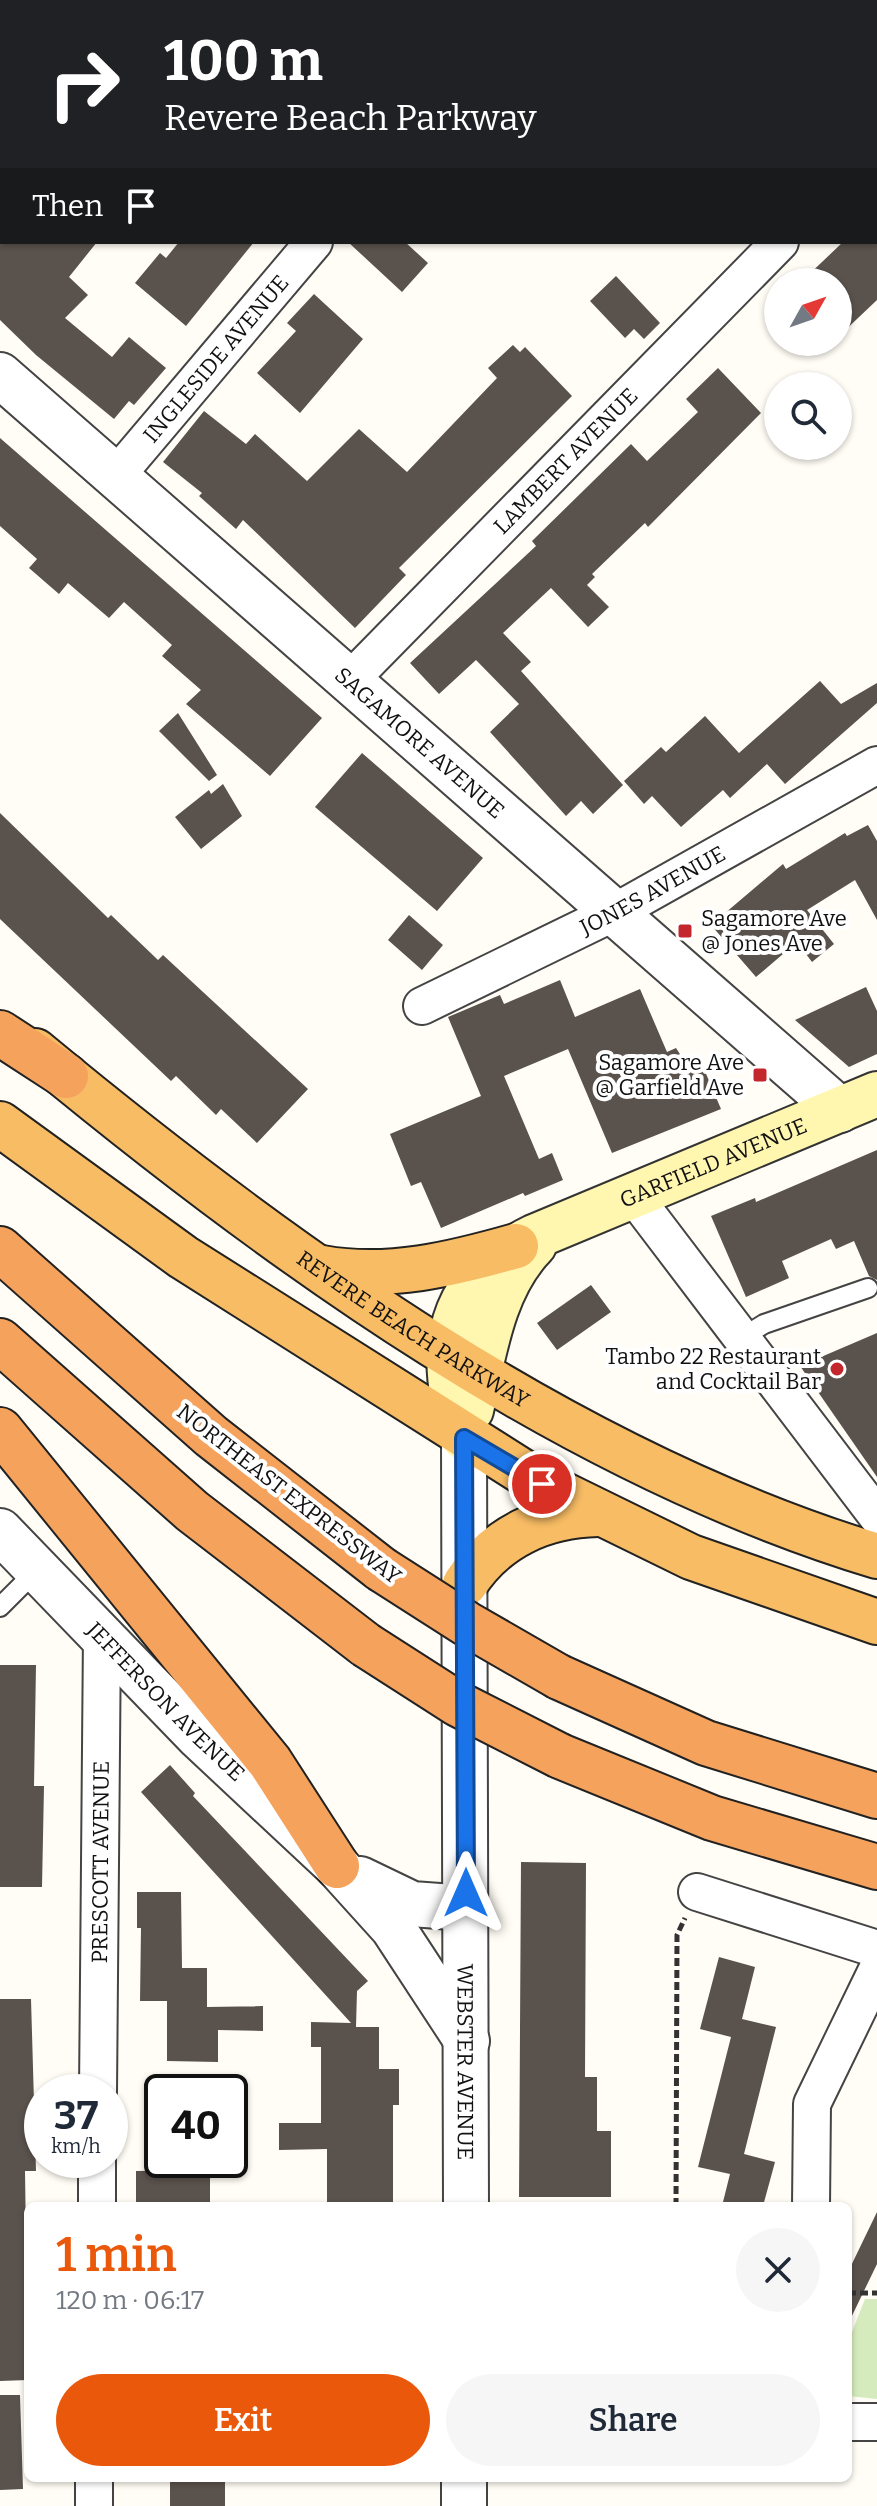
<!DOCTYPE html>
<meta charset="utf-8">
<style>
body{margin:0;font-family:Bitter,serif;background:#f6f6f7;color:#1f2937;height:100vh;display:flex;flex-direction:column;font-size:30px;white-space:nowrap}
*{box-sizing:border-box;margin:0}
p{font-size:26px;color:#747a83}
.icon{flex:none;width:44px;height:44px;fill:none;stroke:currentColor;stroke-width:2;stroke-linecap:round;stroke-linejoin:round}
.map{position:relative;flex:1;overflow:hidden}
.side{position:absolute;left:24px;top:2202px;width:828px;height:280px;display:flex;flex-direction:column;background:#fff;border-radius:12px;box-shadow:0 2px 6px #0004}
.side>*{flex:none}
.hud{position:absolute;left:0px;top:0px;width:878px;height:244px;box-shadow:0 2px 6px #0004;background:#202124;color:#fff;overflow:hidden}
.needle{width:52px;rotate:50deg}
.buttons{position:absolute;left:764px;top:268px;display:grid;gap:16px}
.buttons a{display:grid;place-items:center;width:88px;height:88px;border-radius:50%;background:#fff;box-shadow:0 2px 6px #0004;font-size:40px}
.speed{position:absolute;left:24px;top:2074px;display:flex;gap:16px;font-size:40px;font-weight:700;text-align:center}
.speed>*{display:grid;place-content:center;width:104px;height:104px;border-radius:50%;background:#fff;box-shadow:0 2px 6px #0004;line-height:1}
.speed small{font-size:20px;font-weight:400}
.speed .limit{border:4px solid #111;border-radius:12px;background:#fff;color:#111}
.pin{position:absolute;display:grid;place-items:center;width:68px;height:68px;color:#fff;margin:-34px;border:4px solid #fff;border-radius:50%;box-shadow:0 2px 8px #0007}
.me{position:absolute;width:88px;margin:-44px;rotate:0deg;stroke-linejoin:round;filter:drop-shadow(0 0 6px #0008)}
.turn{display:flex;align-items:center;gap:28px;height:168px;padding:0 32px;font-size:36px}
.turn .icon{width:104px;height:104px;stroke-width:2.5}
.turn b{display:block;font-size:56px;line-height:68px}
.then{display:flex;align-items:center;height:76px;padding:0 32px;background:#0003;gap:16px;font-size:30px}
.round{display:grid;place-items:center;flex:none;width:84px;height:84px;border-radius:42px;background:#f6f6f7}
.summary{display:flex;align-items:center;justify-content:space-between;height:136px;padding:0 32px}
h1{font-size:48px;font-weight:600;line-height:60px;color:#ea580c}
.cta{display:flex;gap:16px;margin-top:auto;padding:16px 32px}
.cta a{flex:1;height:92px;border-radius:48px;background:#ea580c;color:#fff;font-size:32px;font-weight:600;line-height:92px;text-align:center}
.cta a+a{background:#f6f6f7;color:#1f2937}
.map>svg:first-child{display:block}
</style>
<div class="map">
<svg width="877" height="2506" viewBox="0 0 877 2506">
<rect width="100%" height="100%" fill="#fffdf5"/>
<path fill="#d5ebbd" d="M865,2299H877V2399L848,2396V2342Z"/>
<path fill="#5a524d" d="M0,242H97L69,277L88,295L65,318L112,357L129,337L166,368L134,405L129,401L114,419L36,355L0,320Z
M179,242H254L186,326L135,283L160,253L166,258Z
M348,242H405L428,263L402,292Z
M843,242H877V300L838,337V282H801Z
M616,276L660,323L644,339L634,329L625,338L590,301Z
M314,294L363,339L300,413L257,373L296,331L287,323Z
M513,345L520,352L525,347L572,396L399,568L406,575L355,628L243,520L236,529L199,496L202,493L163,462L204,411L246,444L255,434L307,481L359,429L407,472L497,378L488,368Z
M718,368L761,413L648,527L645,523L592,574L595,577L587,585L609,607L588,627L551,588L503,633L531,662L521,671L623,785L593,814L581,801L566,816L490,732L519,704L476,660L439,694L410,663L536,546L532,541L631,444L647,461L698,412L686,399Z
M0,438L322,718L270,776L186,704L201,690L162,656L172,645L124,602L109,618L68,583L59,594L29,568L37,559L0,526Z
M820,681L841,704L877,683V703L785,784L767,764L730,798L723,790L681,827L652,796L644,804L624,781L661,747L666,752L705,716L739,753Z
M178,713L217,775L209,781L159,731Z
M362,753L483,858L437,911L315,807Z
M223,784L242,816L201,849L175,817L209,790L211,794Z
M0,813L108,918L111,915L158,960L163,955L308,1089L257,1143L221,1109L216,1115L176,1076L171,1081L0,919Z
M868,825L877,841V920L855,880L807,910L834,944L812,962L797,942L756,977L711,925L783,864L786,869L845,833L847,836Z
M409,915L443,945L422,970L388,940Z
M560,980L575,1017L640,989L667,1052L676,1048L689,1068L701,1062L721,1109L612,1153L568,1049L504,1076L539,1159L552,1153L563,1180L525,1196L523,1193L441,1228L421,1182L411,1186L390,1134L481,1096L448,1017L500,995L504,1004Z
M866,987L877,1011V1054L849,1067L795,1020Z
M877,1150V1280L869,1276L854,1241L836,1249L831,1239L782,1261L789,1278L746,1297L711,1216L755,1198L756,1202Z
M591,1285L611,1312L557,1350L537,1323Z
M877,1333V1477L800,1366Z
M0,1665H36L34,1786H44L42,1887H0Z
M170,1765L195,1793L193,1796L368,1981L357,1991L356,2027H379V2069H399V2105H393V2206H327V2149L279,2150V2123H321V2047H311V2022L351,2023L141,1792Z
M521,1862L586,1863L585,2077H597V2131H611V2197H519Z
M137,1892H181L182,1968H207V2007L263,2006V2031L218,2030V2062L167,2061V2001H140L141,1928H137Z
M719,1957L755,1967L742,2019L776,2027L744,2154L775,2162L763,2206H722L730,2174L698,2167L731,2037L700,2029Z
M0,1999H31L36,2171H25L28,2380L0,2381Z
M210,2170V2206H136V2171Z
M877,2212V2264L848,2324V2272Z
M0,2395H20L23,2489L0,2490Z
M170,2478H225V2506H170Z"/>
<g fill="none" stroke-linecap="round" stroke-linejoin="round">
<g stroke="#444" stroke-width="22">
<path id="service" d="M422,0L424,2
M740,1339L764,1324L868,1288
M0,1607L38,1569"/>
</g>
<g stroke="#444" stroke-width="40">
<g id="minor">
<path d="M144,2L146,0"/>
<path d="M517,2L519,0"/>
<path d="M797,2L798,0"/>
<path d="M876,144L877,143"/>
<path d="M0,187L2,185"/>
<path id="s1" d="M116,476L314,242"/>
<path id="s2" d="M351,679L780,242"/>
<path id="s3" d="M422,1006L617,911L877,765"/>
<path d="M633,1195L877,1516"/>
<path d="M697,1892L877,1949"/>
<path id="s4" d="M98,2092L102,1634"/>
<path d="M97,2206V2160"/>
<path d="M811,2206L812,2104L877,1970"/>
<path d="M848,2422H877"/>
<path d="M94,2506V2478"/>
</g>
</g>
<g stroke="#444" stroke-width="48">
<g id="tertiary">
<path id="s5" d="M0,375L840,1110"/>
<path id="s6" d="M464,1438L466,2206"/>
<path id="s7" d="M0,1531L199,1737L337,1866L393,1928L467,2041"/>
<path d="M360,1879L412,1904L466,1908"/>
<path d="M464,2506V2478"/>
</g>
</g>
<g stroke="#333" stroke-width="48">
<g id="secondary">
<path d="M714,0L717,2"/>
<path d="M876,115L877,116"/>
<path d="M471,1410C484,1354 492,1288 534,1245"/>
<path id="s8" d="M464,1438C434,1351 447,1280 534,1237L877,1094"/>
</g>
</g>
<g stroke="#222" stroke-width="48">
<g id="trunk">
<path id="s9" d="M35,1051C280,1254 570,1463 877,1556"/>
<path d="M0,1124L183,1257L542,1484L691,1557L877,1622"/>
<path d="M322,1268C388,1280 453,1264 516,1246"/>
<path d="M465,1584C495,1537 544,1515 598,1514"/>
</g>
</g>
<g stroke="#222" stroke-width="48">
<path id="motorway" d="M0,1033L66,1076
M0,1249L211,1436L381,1569
M0,1341L192,1511L366,1645
M0,1430L270,1762L337,1866
M559,1677L706,1743L877,1796
M560,1756L712,1818L877,1867"/>
</g>
<path stroke="#333" stroke-width="5" stroke-dasharray="8 4" stroke-linecap="butt" d="M676,2206L677,1935L685,1918
M848,2293H877"/>
<use href="#service" stroke="#fff" stroke-width="18"/>
<use href="#minor" stroke="#fff" stroke-width="36"/>
<use href="#tertiary" stroke="#fff" stroke-width="44"/>
<use href="#secondary" stroke="#fff6b0" stroke-width="44"/>
<use href="#trunk" stroke="#f7bc64" stroke-width="44"/>
<use href="#motorway" stroke="#f5a25d" stroke-width="44"/>
<g stroke="#222" stroke-width="48" stroke-linecap="butt">
<path id="motorway-bridge" d="M381,1569L467,1624L559,1677
M366,1645L458,1704L560,1756"/>
</g>
<use href="#motorway-bridge" stroke="#f5a25d" stroke-width="44"/>
</g>
<g fill="none" stroke-linecap="round" stroke-linejoin="round">
<g stroke="#114b97" stroke-width="20">
<path id="route" d="M466,1893L464,1438L542,1484"/>
</g>
<use href="#route" stroke="#1a73e8" stroke-width="14"/>
</g>
<g fill="#c4262e" stroke="#fff" stroke-width="3">
<rect x="677" y="923" width="16" height="16" rx="4"/>
<rect x="752" y="1067" width="16" height="16" rx="4"/>
<circle cx="837" cy="1369" r="8"/>
</g>
<g text-anchor="middle" dominant-baseline="central" stroke-width="8" stroke-linejoin="round" paint-order="stroke">
<g font-size="22" fill="#111" stroke="#fff">
<text stroke="none"><textPath href="#s1" startOffset="154">INGLESIDE AVENUE</textPath></text>
<text stroke="none"><textPath href="#s2" startOffset="306">LAMBERT AVENUE</textPath></text>
<text stroke="none"><textPath href="#s5" startOffset="558">SAGAMORE AVENUE</textPath></text>
<text stroke="none"><textPath href="#s3" startOffset="258">JONES AVENUE</textPath></text>
<text stroke="none"><textPath href="#s8" startOffset="432">GARFIELD AVENUE</textPath></text>
<text stroke="none"><textPath href="#s9" startOffset="470">REVERE BEACH PARKWAY</textPath></text>
<text transform="translate(289 1494) rotate(38)">NORTHEAST EXPRESSWAY</text>
<text stroke="none"><textPath href="#s7" startOffset="238">JEFFERSON AVENUE</textPath></text>
<text stroke="none"><textPath href="#s4" startOffset="230">PRESCOTT AVENUE</textPath></text>
<text stroke="none"><textPath href="#s6" startOffset="624">WEBSTER AVENUE</textPath></text>
</g>
<g font-size="22" fill="#111" stroke="#fff" text-anchor="end">
<text x="701" y="918" text-anchor="start">Sagamore Ave<tspan x="701" dy="25">@ Jones Ave</tspan></text>
<text x="744" y="1062">Sagamore Ave<tspan x="744" dy="25">@ Garfield Ave</tspan></text>
<text x="821" y="1356">Tambo 22 Restaurant<tspan x="821" dy="25">and Cocktail Bar</tspan></text>
</g>
</g>
</svg>
<div class="buttons">
<a><svg class="needle" viewBox="-14 -14 28 28"><path d="M0-13l5 13h-10z" fill="#e53935"/><path d="M0 13l5-13h-10z" fill="#747a83"/></svg></a>
<a><svg class="icon" aria-label="search" viewBox="0 0 24 24"><circle cx="10" cy="10" r="6"/><path d="M15 15l6 6"/></svg></a>
</div>
<div class="speed"><div>37<small>km/h</small></div><div class="limit">40</div></div>
<div class="pin" style="left:542px;top:1484px;background:#d93025"><svg class="icon" aria-label="arrive" viewBox="0 0 24 24"><path d="M6 21V4h12l-3 4 3 4H6"/></svg></div>
<svg class="me" style="left:466px;top:1893px" viewBox="-20 -20 40 40"><path d="M0-17L14 15 0 8-14 15z" fill="#1a73e8" stroke="#fff" stroke-width="4"/></svg>
<div class="hud">
<div class="turn"><svg class="icon" aria-label="right" viewBox="0 0 24 24"><path d="M7 20v-9h11M14 6l5 5-5 5"/></svg><div><b>100 m</b>Revere Beach Parkway</div></div>
<div class="then">Then<svg class="icon" aria-label="arrive" viewBox="0 0 24 24"><path d="M6 21V4h12l-3 4 3 4H6"/></svg></div>
</div>
<section class="side">
<div class="summary"><div><h1>1 min</h1><p>120 m · 06:17</p></div><a class="round"><svg class="icon" aria-label="close" viewBox="0 0 24 24"><path d="M6 6l12 12M18 6L6 18"/></svg></a></div>
<div class="cta"><a>Exit</a><a>Share</a></div>
</section>
</div>
